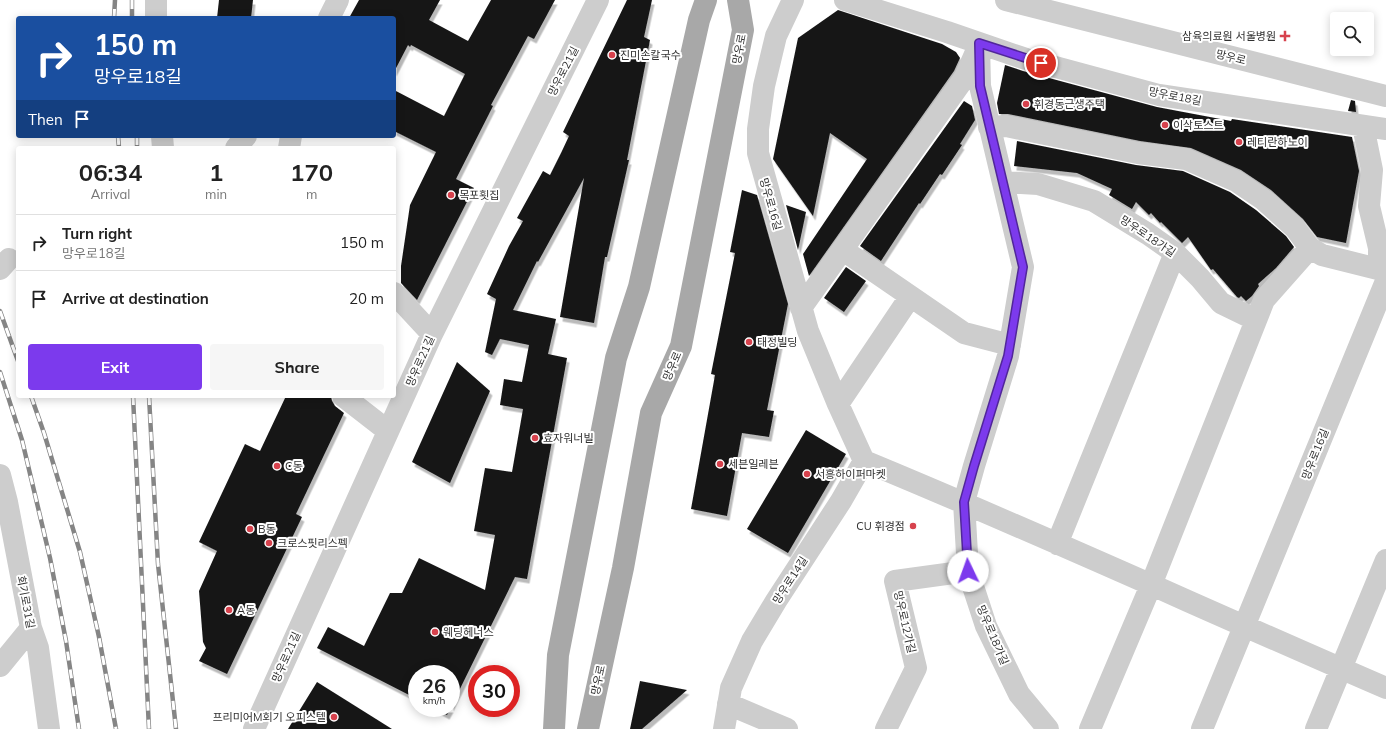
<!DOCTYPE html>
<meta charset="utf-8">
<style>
body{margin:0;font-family:Mulish,"Noto Sans KR",sans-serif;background:#f6f6f6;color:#222;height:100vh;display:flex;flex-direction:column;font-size:15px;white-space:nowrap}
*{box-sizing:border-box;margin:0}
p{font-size:13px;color:#767676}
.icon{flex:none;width:22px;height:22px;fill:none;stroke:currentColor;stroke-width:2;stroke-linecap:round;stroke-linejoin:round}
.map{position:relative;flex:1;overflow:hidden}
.panel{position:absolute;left:16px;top:146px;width:380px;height:252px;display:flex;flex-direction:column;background:#fff;border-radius:4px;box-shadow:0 2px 10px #0003}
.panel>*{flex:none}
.hud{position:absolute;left:16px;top:16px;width:380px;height:122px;border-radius:4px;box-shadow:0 2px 10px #0003;background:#1a4fa0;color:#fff;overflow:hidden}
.fabs{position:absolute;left:1330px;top:12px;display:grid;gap:8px}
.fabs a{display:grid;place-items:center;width:44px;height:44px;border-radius:4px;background:#fff;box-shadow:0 2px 10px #0003;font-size:20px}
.speed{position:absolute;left:408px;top:665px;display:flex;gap:8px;font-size:20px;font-weight:700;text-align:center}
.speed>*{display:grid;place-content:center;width:52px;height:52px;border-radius:50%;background:#fff;box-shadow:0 2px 10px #0003;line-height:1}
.speed small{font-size:10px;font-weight:400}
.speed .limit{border:6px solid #d22;background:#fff;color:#111}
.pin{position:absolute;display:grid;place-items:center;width:34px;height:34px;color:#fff;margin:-17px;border:2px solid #fff;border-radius:50%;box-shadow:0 1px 4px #0007}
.me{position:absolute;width:44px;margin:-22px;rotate:357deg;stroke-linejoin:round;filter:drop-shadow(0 0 3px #0008)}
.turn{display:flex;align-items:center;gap:14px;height:84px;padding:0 12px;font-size:18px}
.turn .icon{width:52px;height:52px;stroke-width:2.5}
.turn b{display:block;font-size:28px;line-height:34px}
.then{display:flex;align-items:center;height:38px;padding:0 12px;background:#0003;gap:8px;font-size:15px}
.eta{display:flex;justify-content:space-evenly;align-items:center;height:68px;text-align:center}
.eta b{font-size:24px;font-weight:700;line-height:28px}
.cta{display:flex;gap:8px;margin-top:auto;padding:8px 12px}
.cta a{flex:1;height:46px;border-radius:4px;background:#7c3aed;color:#fff;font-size:16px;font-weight:700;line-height:46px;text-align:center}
.cta a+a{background:#f6f6f6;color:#222}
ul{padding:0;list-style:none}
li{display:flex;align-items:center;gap:12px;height:56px;padding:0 12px;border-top:1px solid #e0e0e0}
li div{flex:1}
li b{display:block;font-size:15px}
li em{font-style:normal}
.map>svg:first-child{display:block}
</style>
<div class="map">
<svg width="1386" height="729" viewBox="0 0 1386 729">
<defs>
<filter id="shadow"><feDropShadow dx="2.5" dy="4.5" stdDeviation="0" flood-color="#0004"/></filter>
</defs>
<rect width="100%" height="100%" fill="#fff"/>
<path fill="#171717" filter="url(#shadow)" d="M219,0H253L251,18H217Z
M359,0H440L429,20L468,41L491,0H555L534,39L528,36L491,105L493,106L456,179L474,188L417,300L401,283V266L410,205L436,152L394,131V90L444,116L465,74L411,45L410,47L408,45L394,72V18H349Z
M627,0H652L644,37L650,40L627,160H629L607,257H605L594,323L560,317L584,178L538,262L537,261L513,310L556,319L548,354L567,358L527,579L515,577L451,707V674H417V699L317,648L328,627L364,646L390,593H402L419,558L485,590L495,535L474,531L485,468L512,472L523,409L500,405L504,379L522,382L529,345L500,339L492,355L485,352L496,299L487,294L509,246L523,221L517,218L543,171L550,175L561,153L569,136L563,132Z
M838,10L942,44L956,52L960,58L954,71L809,276L803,254L867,159L830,133L813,216L773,159L798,38Z
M1005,65L1023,71L1157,107L1231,121L1232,119L1352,137L1359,171L1346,243L1317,237L1303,219L1271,190L1241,170L1191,148L1140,141L1008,114H999L997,103Z
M1351,100L1355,101L1356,112L1348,111Z
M964,101L972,106L975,120L960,144L962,145L942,175L940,174L920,204L919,203L881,261L860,246Z
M1017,141L1136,165L1183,171L1230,192L1256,210L1286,236L1294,247L1276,268L1258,284L1259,286L1252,296L1246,301L1241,296L1239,298L1237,297L1213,269L1211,270L1188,237L1182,243L1161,222L1160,223L1151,213L1149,215L1136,202L1132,209L1109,195L1112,189L1077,173L1014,166Z
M742,190L757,195L788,304L767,410L774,411L769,437L742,433L727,516L691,509L715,375L711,374L735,253L730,252Z
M786,205L806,212L798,250Z
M846,267L866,281L844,312L824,298Z
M457,362L490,391L450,483L412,462Z
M286,396H331L332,401L335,406L344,413L296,514L302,517L227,674L199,661L206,648L203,642L199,591L217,551L199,542L245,444L260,451Z
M806,430L846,454L788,553L747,529Z
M640,681L687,690L642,729H630Z
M317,682L392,729H288Z
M434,708H451L447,715Z"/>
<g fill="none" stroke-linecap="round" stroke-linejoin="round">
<path stroke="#cdcdcd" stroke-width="22" d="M156,0V18
M793,0L776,36L764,86L758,129V153L808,331L838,404L864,461C1039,533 1212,613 1386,688
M845,0L947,32L1026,59L1159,95L1386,129
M1006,0L1386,96
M329,18L338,0
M979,43L980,86L1023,267L1008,356L974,466L964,502L968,571L986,626L1019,694L1048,729
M1363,126L1372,170L1369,206L1379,248V269
M989,127L1006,126L1138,153L1186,159L1236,181L1264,200L1295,228L1310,248L1322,255L1386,271
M162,136L163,148
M236,148L246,136
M289,148L291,136
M1003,182L1038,184L1094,201L1148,234L1175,253L1200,278L1221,303L1256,320
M843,250L964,333L1010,345
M0,269L9,259
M394,293L432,334
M801,308L965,77L976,52
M343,396L388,431
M838,404L910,297
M0,475L7,502L31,628L38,648L49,729
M1057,544L1175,253
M0,666L31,628
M728,704L787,729
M254,729L432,334L598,0
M724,729L731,688L752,641L776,601L841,501L864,461
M886,729L916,668L895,581L968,571
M1090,729L1151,585L1264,300L1310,248
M1202,729L1386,281
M1316,729L1386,560"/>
<path stroke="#a8a8a8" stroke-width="22" d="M554,729L558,655L616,358L639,287L699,20L706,0
M588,729L623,568L651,413L681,346L743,30L738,0"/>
<g stroke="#858585" stroke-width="4.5">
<path id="rail" d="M132,0V18
M114,18L115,0
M118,136L119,148
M137,136V148
M0,311L18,361
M0,372L22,440L50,558L66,641L79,729
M31,396L44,433L80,552L99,637L116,729
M133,396L149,729
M149,396L158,564L176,729"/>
</g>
<use href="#rail" stroke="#fff" stroke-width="3" stroke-dasharray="9" stroke-linecap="butt"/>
</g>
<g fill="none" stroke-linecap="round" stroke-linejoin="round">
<g stroke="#51269a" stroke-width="10">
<path id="route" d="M968,571L964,502L974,466L1008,356L1023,267L980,86L979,43L1041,63"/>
</g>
<use href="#route" stroke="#7c3aed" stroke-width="7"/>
</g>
<g fill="#d7424d" stroke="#fff" stroke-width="1.5">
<path d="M1283 30h4v4h4v4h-4v4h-4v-4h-4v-4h4z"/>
<circle cx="612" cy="55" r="4"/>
<circle cx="1026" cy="104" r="4"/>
<circle cx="1165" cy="125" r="4"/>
<circle cx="1239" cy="142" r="4"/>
<circle cx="451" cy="195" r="4"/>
<circle cx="749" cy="342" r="4"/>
<circle cx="535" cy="438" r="4"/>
<circle cx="720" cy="464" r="4"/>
<circle cx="277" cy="466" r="4"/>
<circle cx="807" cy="474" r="4"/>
<circle cx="913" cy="526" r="4"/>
<circle cx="250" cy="529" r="4"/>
<circle cx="269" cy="543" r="4"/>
<circle cx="229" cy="610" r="4"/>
<circle cx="435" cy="632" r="4"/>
<circle cx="334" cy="717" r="4"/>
</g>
<g text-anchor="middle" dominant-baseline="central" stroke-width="4" stroke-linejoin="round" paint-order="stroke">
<g font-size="11" fill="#303030" stroke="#fff" text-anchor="start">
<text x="1276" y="36" text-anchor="end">삼육의료원 서울병원</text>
<text x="620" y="55">진미손칼국수</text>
<text x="1034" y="104">휘경동근생주택</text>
<text x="1173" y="125">이삭토스트</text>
<text x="1247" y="142">레티란하노이</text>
<text x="459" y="195">목포횟집</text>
<text x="757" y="342">태정빌딩</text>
<text x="543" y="438">효자워너빌</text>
<text x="728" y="464">세븐일레븐</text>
<text x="285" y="466">C동</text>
<text x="815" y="474">서흥하이퍼마켓</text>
<text x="905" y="526" text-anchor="end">CU 휘경점</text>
<text x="258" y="529">B동</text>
<text x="277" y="543">크로스핏리스펙</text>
<text x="237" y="610">A동</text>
<text x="443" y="632">웨딩헤너스</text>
<text x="326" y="717" text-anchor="end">프리미어M회기 오피스텔</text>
</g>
<g font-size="11" fill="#303030" stroke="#fff">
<text transform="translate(739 49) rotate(-79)">망우로</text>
<text transform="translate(1231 57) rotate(14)">망우로</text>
<text transform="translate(563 71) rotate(-63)">망우로21길</text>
<text transform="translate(1175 96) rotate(11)">망우로18길</text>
<text transform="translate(771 204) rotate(74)">망우로16길</text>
<text transform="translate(1148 236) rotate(34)">망우로18가길</text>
<text transform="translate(420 361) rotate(-66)">망우로21길</text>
<text transform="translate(672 366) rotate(-67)">망우로</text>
<text transform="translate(1315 454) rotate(-68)">망우로16길</text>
<text transform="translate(790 580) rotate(-57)">망우로14길</text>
<text transform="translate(26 602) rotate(79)">회기로31길</text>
<text transform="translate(905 622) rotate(77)">망우로12가길</text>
<text transform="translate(993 635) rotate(67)">망우로18가길</text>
<text transform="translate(286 657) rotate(-66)">망우로21길</text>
<text transform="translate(598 680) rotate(-78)">망우로</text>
</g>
</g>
</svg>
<div class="fabs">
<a><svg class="icon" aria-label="search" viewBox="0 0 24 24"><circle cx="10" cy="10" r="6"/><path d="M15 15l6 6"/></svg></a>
</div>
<div class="speed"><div>26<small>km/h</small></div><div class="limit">30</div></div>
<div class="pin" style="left:1041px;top:63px;background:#d93025"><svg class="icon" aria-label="arrive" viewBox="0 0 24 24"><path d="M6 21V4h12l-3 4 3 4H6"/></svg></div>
<svg class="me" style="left:968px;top:571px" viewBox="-20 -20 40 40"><circle r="19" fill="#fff"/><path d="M0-13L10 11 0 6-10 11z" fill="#7c3aed"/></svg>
<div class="hud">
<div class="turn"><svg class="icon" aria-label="right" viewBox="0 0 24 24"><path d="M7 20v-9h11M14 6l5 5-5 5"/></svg><div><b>150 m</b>망우로18길</div></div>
<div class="then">Then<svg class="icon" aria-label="arrive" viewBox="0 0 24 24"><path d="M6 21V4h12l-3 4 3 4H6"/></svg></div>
</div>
<section class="panel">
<div class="eta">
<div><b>06:34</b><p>Arrival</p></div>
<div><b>1</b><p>min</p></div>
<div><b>170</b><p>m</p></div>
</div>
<ul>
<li><svg class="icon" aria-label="right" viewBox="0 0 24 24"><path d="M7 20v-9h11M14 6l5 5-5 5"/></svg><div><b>Turn right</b><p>망우로18길</p></div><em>150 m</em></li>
<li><svg class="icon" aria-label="arrive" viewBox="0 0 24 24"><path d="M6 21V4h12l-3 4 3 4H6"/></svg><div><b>Arrive at destination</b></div><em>20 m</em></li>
</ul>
<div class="cta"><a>Exit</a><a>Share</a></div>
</section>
</div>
